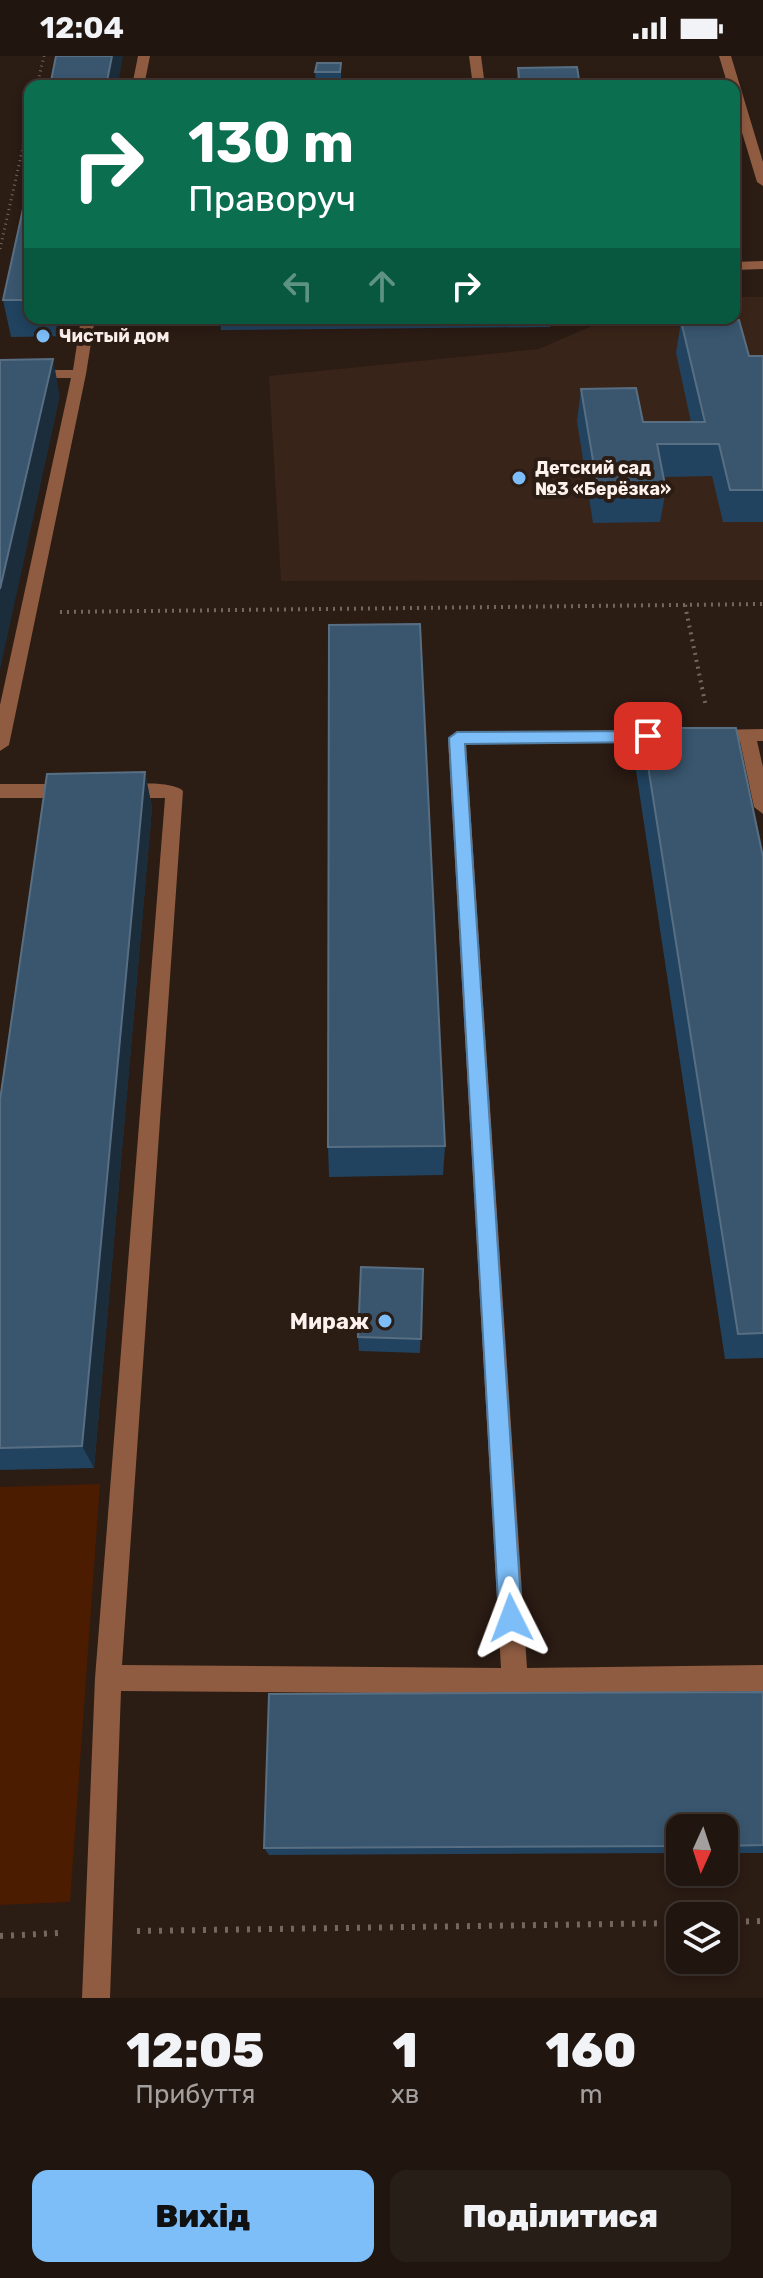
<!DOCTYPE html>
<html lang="uk">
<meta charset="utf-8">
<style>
body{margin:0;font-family:Rubik,sans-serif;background:#281e18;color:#f1f3f6;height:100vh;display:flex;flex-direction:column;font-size:30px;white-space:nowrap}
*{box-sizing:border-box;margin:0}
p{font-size:26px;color:#a29f9e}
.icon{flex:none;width:44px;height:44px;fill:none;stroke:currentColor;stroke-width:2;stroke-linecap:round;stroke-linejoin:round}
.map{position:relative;height:1942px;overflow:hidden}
.drawer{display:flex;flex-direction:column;background:#20150f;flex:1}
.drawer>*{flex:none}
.hud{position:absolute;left:24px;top:24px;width:716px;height:244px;border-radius:16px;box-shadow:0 4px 12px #0003,0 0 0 2px #3d342f;background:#0b6e4f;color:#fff;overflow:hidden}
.needle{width:52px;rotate:183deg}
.tools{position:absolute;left:666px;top:1758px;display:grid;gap:16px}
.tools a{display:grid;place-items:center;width:72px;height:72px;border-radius:16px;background:#20150f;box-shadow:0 4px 12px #0003,0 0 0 2px #3d342f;font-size:40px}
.pin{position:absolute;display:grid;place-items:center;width:68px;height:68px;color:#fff;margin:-34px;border-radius:16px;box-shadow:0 4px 12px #0006}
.me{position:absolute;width:88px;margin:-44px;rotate:357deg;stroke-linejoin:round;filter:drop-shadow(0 0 6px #0008)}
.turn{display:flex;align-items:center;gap:28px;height:168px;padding:0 32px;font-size:36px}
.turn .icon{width:104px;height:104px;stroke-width:2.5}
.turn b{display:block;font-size:56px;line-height:68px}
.lanes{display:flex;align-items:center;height:76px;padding:0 32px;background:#0003;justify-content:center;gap:40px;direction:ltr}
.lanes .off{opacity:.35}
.eta{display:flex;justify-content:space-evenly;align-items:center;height:136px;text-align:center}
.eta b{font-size:48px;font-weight:800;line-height:56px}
.primary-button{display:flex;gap:16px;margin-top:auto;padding:16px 32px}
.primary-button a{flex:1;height:92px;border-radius:16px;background:#7dbef9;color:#111;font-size:32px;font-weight:800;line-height:92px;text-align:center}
.primary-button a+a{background:#281e18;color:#f1f3f6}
.status{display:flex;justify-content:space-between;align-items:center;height:56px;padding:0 40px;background:#20150f;direction:ltr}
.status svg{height:22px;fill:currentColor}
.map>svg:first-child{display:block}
</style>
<div class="status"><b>12:04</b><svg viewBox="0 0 49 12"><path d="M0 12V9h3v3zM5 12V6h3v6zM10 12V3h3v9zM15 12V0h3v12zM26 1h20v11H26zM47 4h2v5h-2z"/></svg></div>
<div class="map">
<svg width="763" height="1942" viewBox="0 0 763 1942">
<rect width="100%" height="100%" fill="#2b1c14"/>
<path fill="#392419" d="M734,241H763V524L281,525L269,320L539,293L610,262H734Z"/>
<path fill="#4b1c00" d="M100,1428L70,1846L0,1849V1431Z"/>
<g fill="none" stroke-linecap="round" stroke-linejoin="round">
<path stroke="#756760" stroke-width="3" stroke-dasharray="1 4" stroke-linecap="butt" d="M37,30L44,0
M0,193L30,60"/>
<path stroke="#756760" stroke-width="4" stroke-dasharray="2 5" stroke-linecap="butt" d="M685,549L706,651
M60,556L763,548"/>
<path stroke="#756760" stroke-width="6" stroke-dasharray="3 8" stroke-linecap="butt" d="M724,1866L763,1865
M137,1875L680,1867
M0,1880L59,1877"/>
<path fill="#8f5c41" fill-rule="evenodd" d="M138,0H150L144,30H132Z
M469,0H481L485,30H473Z
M719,0H731L763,106V130L757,126L734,50V30H728Z
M763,205V213L734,214V206Z
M81,262H95L86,318L9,689L0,695V649L71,322H0V314H73Z
M763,673V685H757L763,711V758L754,751L740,685L712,686L703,680L712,674Z
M668,674L677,680L668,686L466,688L527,1612L763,1609V1635L515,1638L121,1635L110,1942H82L95,1622L165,742H123L114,735C122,725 175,725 183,735L122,1609L501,1612L448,682L457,676Z
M0,728H71L80,735L71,742H0Z"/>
</g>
<path fill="#21435f" d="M341,7V27L316,26L315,16Z
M518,12L580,30H516Z
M30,121V262H75L72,280L11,281L3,244Z
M220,262H550V271L221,274Z
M681,265L749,300H763V466H723L712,420L664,421L666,434L660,466L593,467L577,365L581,333L643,366H691L676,297Z
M642,672L763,801V1302L725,1303L635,708Z
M145,716L152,752L94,1412L0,1414V1044Z
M445,1090L443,1119L329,1121L328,1091Z
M423,1213L420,1297L359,1295L358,1281Z
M763,1636V1797H724V1772H680V1797L269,1799L264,1792Z"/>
<path fill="#1b2c3a" d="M112,0H123L118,30H106Z
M69,262H75L72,280Z
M53,303L60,340L0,614V533Z
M145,716L152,752L94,1412L82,1390Z"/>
<path fill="#39566e" stroke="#586e82" stroke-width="2" d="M56,0H112L106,30H50Z
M317,7H341L340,16H315Z
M577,11L580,30H520L518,12Z
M30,121V244H3Z
M739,264L749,300H763V434H730L719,388H657L666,434H598L581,333L636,332L643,366H705L681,265Z
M53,303L0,533V304Z
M420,568L445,1090L328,1091L329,569Z
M642,672H736L763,801V1277L738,1278Z
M145,716L82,1390L0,1392V1044L47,718Z
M361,1211L423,1213L421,1283L358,1281Z
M763,1636V1789L724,1790V1772H680V1790L264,1792L269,1638Z"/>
<path fill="#7dbef9" stroke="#517ca2" stroke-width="2" d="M648,675L656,680L648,686L465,688L522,1562L519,1570L511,1574L503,1570L499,1562L449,682L457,676Z"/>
<g fill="#7dbef9" stroke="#2b1c14" stroke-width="3">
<circle cx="43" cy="280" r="8"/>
<circle cx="519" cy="422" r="8"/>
<circle cx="385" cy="1265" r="8"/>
</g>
<g text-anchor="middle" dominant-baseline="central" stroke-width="8" stroke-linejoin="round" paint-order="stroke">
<g font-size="18" font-weight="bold" fill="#fcf1ec" stroke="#2b1c14" text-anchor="start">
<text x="59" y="280">Чистый дом</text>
<text x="535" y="412">Детский сад<tspan x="535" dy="21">№3 «Берёзка»</tspan></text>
</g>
<g font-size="22" font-weight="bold" fill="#fcf1ec" stroke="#2b1c14" text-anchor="end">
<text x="369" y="1265">Мираж</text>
</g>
</g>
</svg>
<div class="tools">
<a><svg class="needle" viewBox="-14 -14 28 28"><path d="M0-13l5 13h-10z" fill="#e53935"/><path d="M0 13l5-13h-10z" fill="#a29f9e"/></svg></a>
<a><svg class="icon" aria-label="layers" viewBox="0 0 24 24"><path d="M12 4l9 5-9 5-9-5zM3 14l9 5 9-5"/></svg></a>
</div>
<div class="pin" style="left:648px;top:680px;background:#d93025"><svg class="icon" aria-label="arrive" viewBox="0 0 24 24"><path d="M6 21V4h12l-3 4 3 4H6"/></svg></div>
<svg class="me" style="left:511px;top:1562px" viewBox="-20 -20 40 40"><path d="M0-17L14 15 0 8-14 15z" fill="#7dbef9" stroke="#fff" stroke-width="4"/></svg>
<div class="hud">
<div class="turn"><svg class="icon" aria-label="right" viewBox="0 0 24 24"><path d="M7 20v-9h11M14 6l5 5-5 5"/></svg><div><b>130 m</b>Праворуч</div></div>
<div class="lanes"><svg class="icon off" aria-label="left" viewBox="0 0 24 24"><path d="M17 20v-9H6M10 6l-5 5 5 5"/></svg><svg class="icon off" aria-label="ahead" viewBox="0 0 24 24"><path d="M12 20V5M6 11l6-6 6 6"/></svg><svg class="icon" aria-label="right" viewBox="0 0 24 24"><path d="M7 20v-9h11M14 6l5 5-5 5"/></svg></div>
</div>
</div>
<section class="drawer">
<div class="eta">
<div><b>12:05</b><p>Прибуття</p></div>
<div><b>1</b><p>хв</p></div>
<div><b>160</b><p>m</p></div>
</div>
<div class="primary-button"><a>Вихід</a><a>Поділитися</a></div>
</section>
